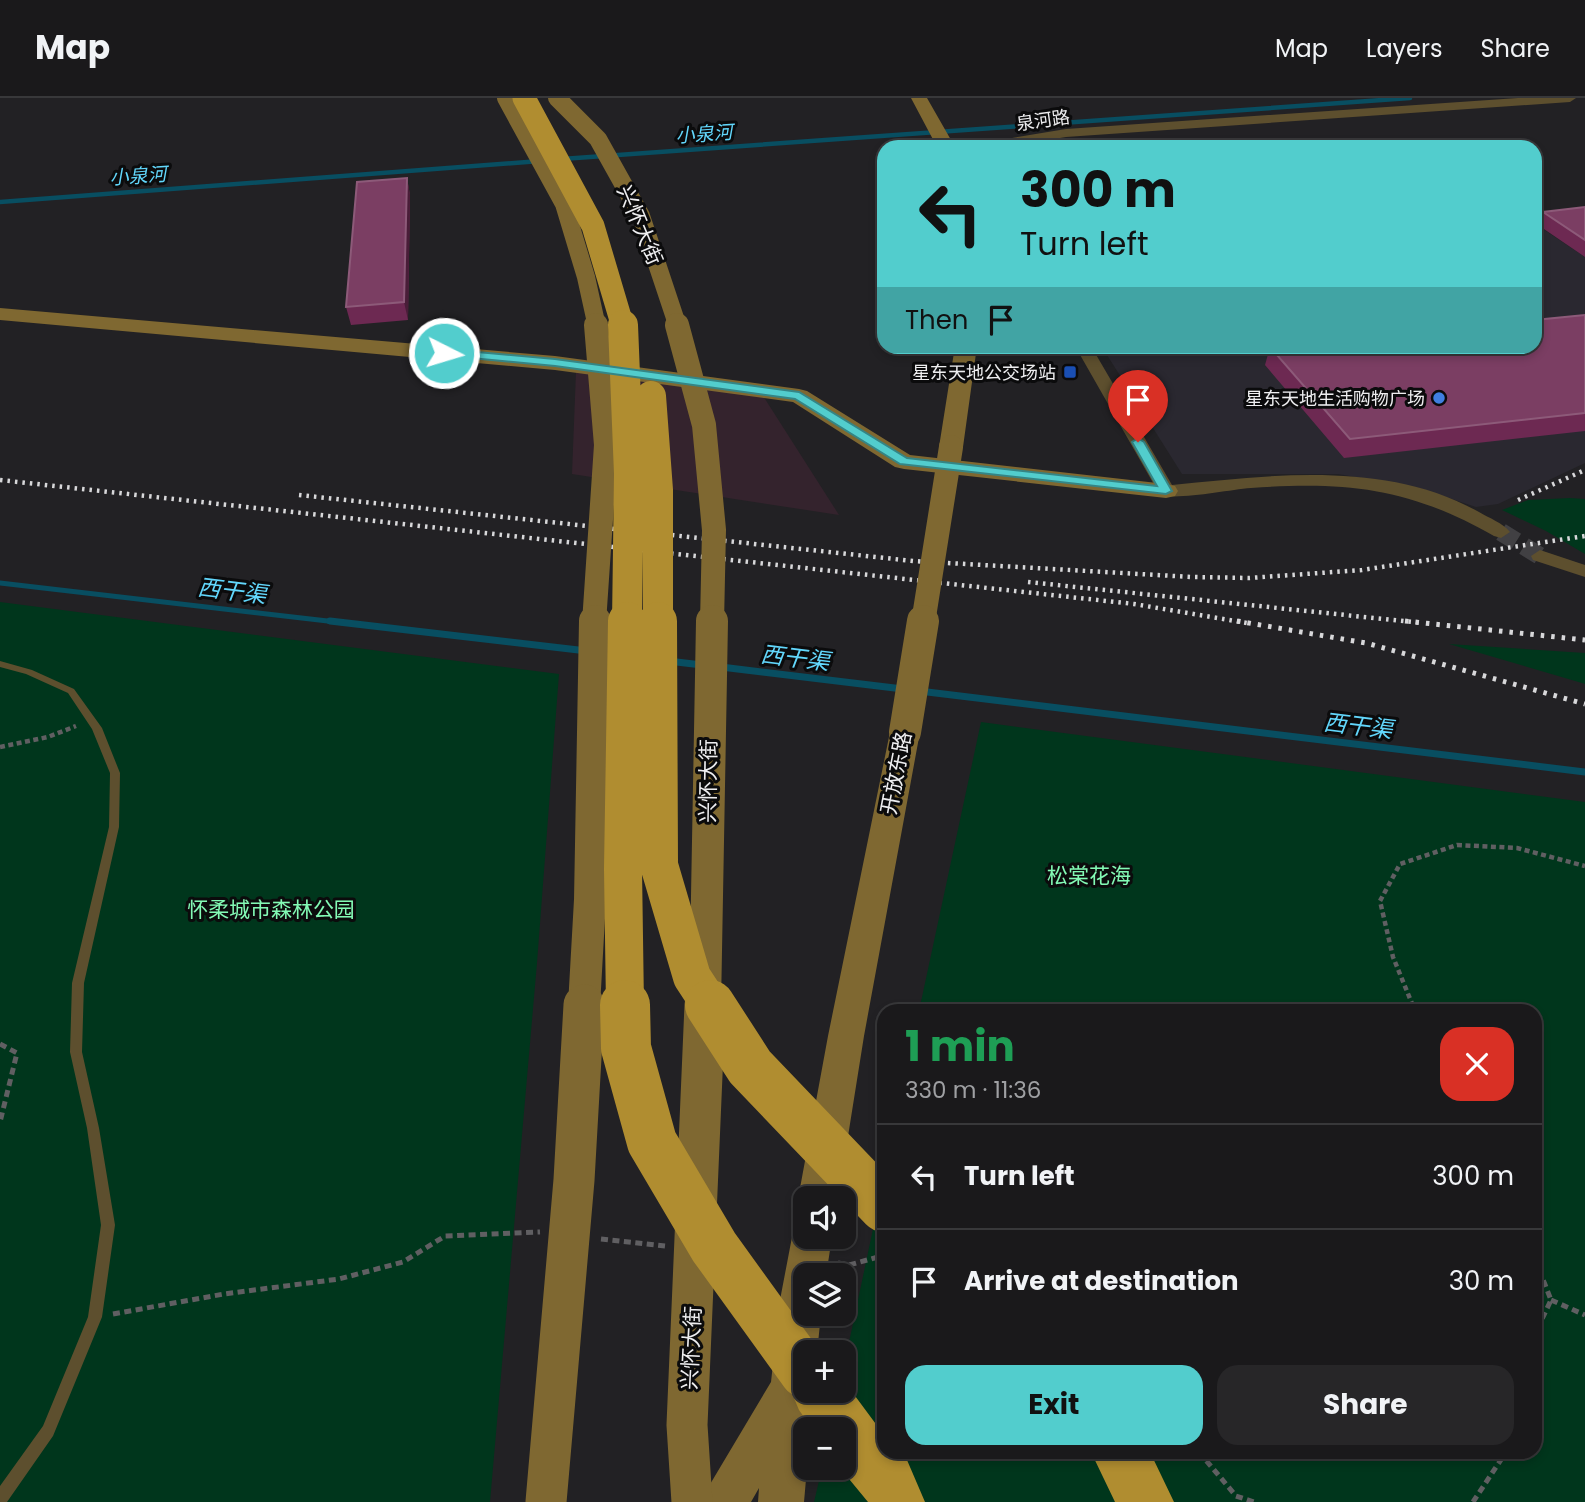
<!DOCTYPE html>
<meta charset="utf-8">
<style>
body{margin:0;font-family:Poppins,"Noto Sans SC",sans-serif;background:#272628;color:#f1f3f6;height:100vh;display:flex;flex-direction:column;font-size:26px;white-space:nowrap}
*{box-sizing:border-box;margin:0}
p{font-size:23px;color:#9fa0a3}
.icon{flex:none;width:38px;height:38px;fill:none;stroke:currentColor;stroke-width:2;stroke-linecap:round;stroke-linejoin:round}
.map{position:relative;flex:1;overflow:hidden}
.details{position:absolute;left:877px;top:906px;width:665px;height:455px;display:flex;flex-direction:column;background:#1a191b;border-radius:21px;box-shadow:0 4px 10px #0003,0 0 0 2px #38383a}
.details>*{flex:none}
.hud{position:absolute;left:877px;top:42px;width:665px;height:214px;border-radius:21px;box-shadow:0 4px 10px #0003,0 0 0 2px #38383a;background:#52cdcd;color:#111;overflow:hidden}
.tools{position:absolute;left:793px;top:1088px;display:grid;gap:14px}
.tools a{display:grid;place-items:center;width:63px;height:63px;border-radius:14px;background:#1a191b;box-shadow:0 4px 10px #0003,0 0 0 2px #38383a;font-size:35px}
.pin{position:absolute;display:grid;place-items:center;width:60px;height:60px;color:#fff;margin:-72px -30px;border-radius:50% 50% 50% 0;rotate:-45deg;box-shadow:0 0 7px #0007}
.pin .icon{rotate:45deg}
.me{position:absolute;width:77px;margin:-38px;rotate:95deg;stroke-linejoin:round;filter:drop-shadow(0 0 5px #0008)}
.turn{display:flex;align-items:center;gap:24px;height:147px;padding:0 28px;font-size:32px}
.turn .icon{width:91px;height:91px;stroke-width:2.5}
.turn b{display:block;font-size:49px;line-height:60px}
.then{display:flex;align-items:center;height:66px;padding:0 28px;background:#0003;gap:14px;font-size:26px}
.round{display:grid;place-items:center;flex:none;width:74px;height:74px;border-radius:21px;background:#272628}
.summary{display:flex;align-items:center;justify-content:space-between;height:119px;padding:0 28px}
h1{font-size:42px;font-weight:700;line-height:52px;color:#1e9e55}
.button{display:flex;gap:14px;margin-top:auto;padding:14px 28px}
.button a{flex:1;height:80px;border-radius:21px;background:#52cdcd;color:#111;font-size:28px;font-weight:700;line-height:80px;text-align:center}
.button a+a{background:#272628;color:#f1f3f6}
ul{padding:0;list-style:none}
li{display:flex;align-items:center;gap:21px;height:105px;padding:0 28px;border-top:2px solid #38383a}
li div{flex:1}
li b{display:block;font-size:26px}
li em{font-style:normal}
header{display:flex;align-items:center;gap:42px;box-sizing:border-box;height:98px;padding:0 35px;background:#1a191b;border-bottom:2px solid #38383a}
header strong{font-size:33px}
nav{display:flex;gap:38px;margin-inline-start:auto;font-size:24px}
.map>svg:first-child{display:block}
</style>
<header>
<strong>Map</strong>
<nav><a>Map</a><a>Layers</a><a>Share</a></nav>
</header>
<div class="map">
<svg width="1585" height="1404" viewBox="0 0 1585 1404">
<rect width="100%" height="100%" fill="#222124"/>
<path fill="#2a2830" d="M1537,127L1585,159V365L1498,406L1476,409L1419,390L1338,376H1182L1102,249L1535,248V128Z"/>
<path fill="#34232d" d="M576,274L760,293L839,417L572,376Z"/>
<path fill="#00361c" d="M1570,400L1585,401V456L1546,433L1502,412L1528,402Z
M0,504L559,576L537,865L490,1404H0Z
M1449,546L1585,555V586L1582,585Z
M981,624L1585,704V1404H814L822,1370H844V1268L884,1079V1354H1535V914L919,913Z"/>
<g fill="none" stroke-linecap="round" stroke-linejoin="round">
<path stroke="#084e61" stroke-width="4.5" d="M562,61L1410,0
M0,104L540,63"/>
<path stroke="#084e61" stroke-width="5" d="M0,485L345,525"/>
<path stroke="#084e61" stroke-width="7" d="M330,523L587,553
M668,563L702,567
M721,569L903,591
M919,593L1585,674"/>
<path stroke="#414043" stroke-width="18" stroke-dasharray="18 9" stroke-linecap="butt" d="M1501,434L1540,458"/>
<path stroke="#605f62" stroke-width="4.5" stroke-dasharray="5 3.5" stroke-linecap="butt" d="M0,649L48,639L76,628
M1413,908L1393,859L1380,803L1400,766L1457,747L1517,750L1585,768"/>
<path stroke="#605f62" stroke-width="5" stroke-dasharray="7 4.5" stroke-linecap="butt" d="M1412,907L1415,914
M0,946L17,955L0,1024
M601,1141L665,1148
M1535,1161L1551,1202L1535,1236
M838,1165L849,1167L878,1159L884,1147
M844,1199H847L849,1167
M1551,1202L1585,1217
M113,1216L224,1196L339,1181L403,1164L445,1138L540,1134
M1199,1354L1236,1398L1254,1404
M1473,1404L1506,1354"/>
<path fill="#5d4f2e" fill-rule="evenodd" d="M0,563L32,572L74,591L102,630L120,675L119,729L84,885L82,954L99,1030L115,1127L102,1219L53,1338L7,1404H0V1388L43,1328L88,1219L101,1127L87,1030L70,954L72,885L109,729L110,675L92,631L68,595L26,576L0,569Z"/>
<path fill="#5d4f2e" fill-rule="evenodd" d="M1518,0H1576L1570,4L1066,39L1005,49H976L982,45L1066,31Z
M1075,248H1091L1172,387C1272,377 1386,362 1479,414C1489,420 1503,425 1510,434L1501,440L1494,438C1410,390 1347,383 1251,390C1227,392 1180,402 1160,397Z
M1540,452L1585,467V479L1533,462L1531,458Z"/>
<path fill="#7f6831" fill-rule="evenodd" d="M911,0H927L955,49H937Z
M0,210L555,258L799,291L807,293L910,357L1166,386L1175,388L1178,393L1175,398L1166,400L904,371L895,369L793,304L555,272L0,222Z
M955,248H977L963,349L959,354L951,356L943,354L939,349Z
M905,624L916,627L920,634L864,938L838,1101H805V1115L798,1101L828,938L890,634L894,627Z
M805,1122V1139H832L826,1178H805V1216H821L817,1255H805V1293H814L811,1332H805V1370H807L804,1404H758L759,1390L751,1404H702L709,1388L771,1284L780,1202L792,1139L798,1125Z"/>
<path fill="#b08d30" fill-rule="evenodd" d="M805,1271V1293H844V1283L884,1337V1354H900L907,1362L925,1404H868L840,1370H844V1332H813L799,1312L791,1293L799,1274Z
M1091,1354H1150L1174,1404H1115Z"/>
<path stroke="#d8d8da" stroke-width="4.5" stroke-dasharray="2.5 5" stroke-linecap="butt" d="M0,382L1134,506L1247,525
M299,397L913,463L1192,479L1249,480L1362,472L1585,438
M1518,402L1585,372
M1028,484L1422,525"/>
<path stroke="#d8d8da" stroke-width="5" stroke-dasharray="3.5 7" stroke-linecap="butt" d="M1237,523L1366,545L1585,606
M1405,523L1585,542"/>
<path stroke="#7f6831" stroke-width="18" d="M506,0L564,106L586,179L597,229
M557,0L598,41L641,118L678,229"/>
<path stroke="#7f6831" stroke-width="24" d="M677,227L704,327L714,432L712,525
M594,525L606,347L596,227
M923,525L951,349"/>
<path stroke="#7f6831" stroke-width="32" d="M905,634L923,523
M584,908L590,802L595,523
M705,908L712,523"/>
<path stroke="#7f6831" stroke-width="41" d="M546,1404L574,1082L584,907
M692,1404L687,1327L705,907"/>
<path stroke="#b08d30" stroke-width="23" d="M524,0L593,128L623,229"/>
<path stroke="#b08d30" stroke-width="30" d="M623,227L629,376L627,525
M651,298L658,392V525"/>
<path stroke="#b08d30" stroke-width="38" d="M658,523L659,767L692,879L711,908
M625,908L623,771L627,523"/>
<path stroke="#b08d30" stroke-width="50" d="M625,907L626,950L652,1044L714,1149L805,1275
M710,907L750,969L884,1109"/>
</g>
<path fill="#6d2952" d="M407,80L410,97L408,222L351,227L346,209Z
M1585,109V159L1538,127L1543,114Z
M1585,217V333L1344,360L1265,267L1270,249Z"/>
<path fill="#491d38" d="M407,80L410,97L408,222L404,204Z"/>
<path fill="#7b3e63" stroke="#8d5a79" stroke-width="2" d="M407,80L404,204L346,209L357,84Z
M1585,109V142L1543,114Z
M1585,217V315L1350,341L1270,249L1535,248V222Z"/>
<path fill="#52cdcd" stroke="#358585" stroke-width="2" d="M444,251L555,261L799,294L907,360L1157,388L1132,344L1138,340L1144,344L1172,393L1166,396L900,366L795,301L555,268L440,257V252Z"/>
<rect fill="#1a4fb4" stroke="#0b0b0c" stroke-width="2.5" x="1063" y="267" width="14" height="14" rx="3.5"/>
<circle fill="#3f7fe0" stroke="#0b0b0c" stroke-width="2.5" cx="1439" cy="300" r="7"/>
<g text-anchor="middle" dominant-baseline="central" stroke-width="6" stroke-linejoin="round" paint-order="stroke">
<g font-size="18" fill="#eeeef0" stroke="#0b0b0c">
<text transform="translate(1043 22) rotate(-8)">泉河路</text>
</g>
<g font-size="18" fill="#eeeef0" stroke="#0b0b0c" text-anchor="end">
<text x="1056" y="274">星东天地公交场站</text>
<text x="1425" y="300">星东天地生活购物广场</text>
</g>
<g font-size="19" font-style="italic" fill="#62d7fc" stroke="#0b0b0c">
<text transform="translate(704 36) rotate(-4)">小泉河</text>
<text transform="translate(138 78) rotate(-4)">小泉河</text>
</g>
<g font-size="21" fill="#eeeef0" stroke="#0b0b0c">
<text transform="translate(640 127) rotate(67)">兴怀大街</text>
<text transform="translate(896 675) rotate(-79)">开放东路</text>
<text transform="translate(708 683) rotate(-89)">兴怀大街</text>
<text transform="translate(691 1250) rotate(-87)">兴怀大街</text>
</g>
<g font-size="21" fill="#83fab5" stroke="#0b0b0c">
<text x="1089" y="777">松棠花海</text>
<text x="271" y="811">怀柔城市森林公园</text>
</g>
<g font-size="23" font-style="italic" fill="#62d7fc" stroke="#0b0b0c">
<text transform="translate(232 493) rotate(7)">西干渠</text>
<text transform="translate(795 560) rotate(7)">西干渠</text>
<text transform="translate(1358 628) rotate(7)">西干渠</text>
</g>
</g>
</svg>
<div class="tools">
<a><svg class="icon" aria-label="sound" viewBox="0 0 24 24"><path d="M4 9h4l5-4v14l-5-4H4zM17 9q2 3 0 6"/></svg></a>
<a><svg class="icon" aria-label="layers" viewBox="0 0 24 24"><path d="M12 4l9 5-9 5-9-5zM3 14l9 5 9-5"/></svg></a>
<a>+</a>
<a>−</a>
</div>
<div class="pin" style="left:1138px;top:344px;background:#d93025"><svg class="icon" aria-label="arrive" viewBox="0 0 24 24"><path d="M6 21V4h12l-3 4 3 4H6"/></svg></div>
<svg class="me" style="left:444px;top:255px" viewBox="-20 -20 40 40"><circle r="17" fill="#52cdcd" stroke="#fff" stroke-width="3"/><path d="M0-11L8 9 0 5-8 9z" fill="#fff"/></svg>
<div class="hud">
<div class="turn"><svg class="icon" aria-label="left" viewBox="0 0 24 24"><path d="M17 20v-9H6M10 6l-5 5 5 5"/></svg><div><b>300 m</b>Turn left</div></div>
<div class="then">Then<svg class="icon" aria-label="arrive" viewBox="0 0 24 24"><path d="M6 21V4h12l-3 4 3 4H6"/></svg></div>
</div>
<section class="details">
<div class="summary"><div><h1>1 min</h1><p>330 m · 11:36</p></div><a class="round" style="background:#d93025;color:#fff"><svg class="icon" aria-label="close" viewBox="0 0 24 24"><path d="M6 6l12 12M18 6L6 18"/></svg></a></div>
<ul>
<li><svg class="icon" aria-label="left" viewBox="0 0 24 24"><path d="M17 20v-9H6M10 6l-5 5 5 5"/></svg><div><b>Turn left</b></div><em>300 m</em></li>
<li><svg class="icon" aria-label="arrive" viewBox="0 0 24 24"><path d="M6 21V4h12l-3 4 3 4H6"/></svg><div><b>Arrive at destination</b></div><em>30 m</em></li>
</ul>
<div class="button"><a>Exit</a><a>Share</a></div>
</section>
</div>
